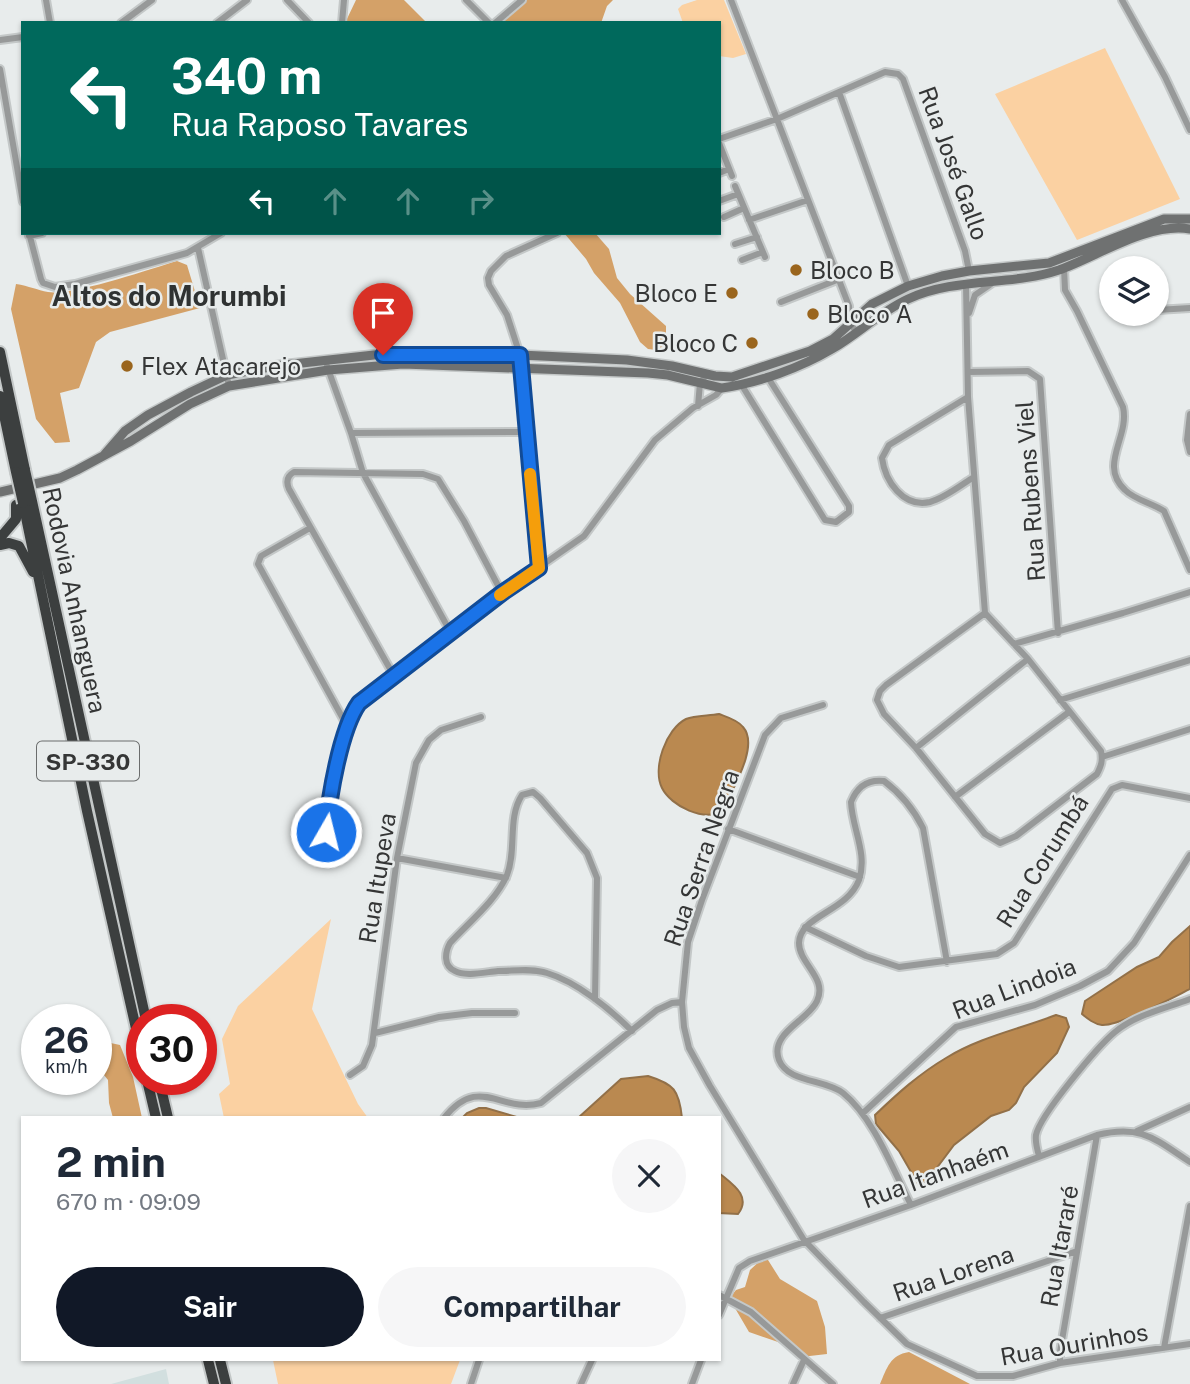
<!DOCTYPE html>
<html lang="pt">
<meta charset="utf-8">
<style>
body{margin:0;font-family:"Public Sans",sans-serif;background:#f6f6f7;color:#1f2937;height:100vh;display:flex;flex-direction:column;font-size:26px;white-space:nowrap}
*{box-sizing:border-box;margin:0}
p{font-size:23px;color:#747a83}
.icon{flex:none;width:38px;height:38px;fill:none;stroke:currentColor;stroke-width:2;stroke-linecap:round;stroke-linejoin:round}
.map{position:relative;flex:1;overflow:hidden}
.sheet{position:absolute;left:21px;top:1116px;width:700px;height:245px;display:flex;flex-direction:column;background:#fff;border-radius:0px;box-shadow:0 2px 5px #0004}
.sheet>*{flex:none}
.banner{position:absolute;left:21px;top:21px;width:700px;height:214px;border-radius:0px;box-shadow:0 2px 5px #0004;background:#00695c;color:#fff;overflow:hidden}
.controls{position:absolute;left:1099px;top:256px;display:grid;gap:14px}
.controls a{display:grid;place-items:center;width:70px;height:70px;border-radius:50%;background:#fff;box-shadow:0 2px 5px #0004;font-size:35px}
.speed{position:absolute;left:21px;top:1004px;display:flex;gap:14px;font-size:35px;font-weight:700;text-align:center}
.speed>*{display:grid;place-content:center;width:91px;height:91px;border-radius:50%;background:#fff;box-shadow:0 2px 5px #0004;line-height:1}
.speed small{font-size:18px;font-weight:400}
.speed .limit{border:10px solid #d22;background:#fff;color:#111}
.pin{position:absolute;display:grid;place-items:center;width:60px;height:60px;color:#fff;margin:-72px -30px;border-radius:50% 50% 50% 0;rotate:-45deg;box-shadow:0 0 7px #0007}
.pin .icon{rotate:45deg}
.me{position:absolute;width:77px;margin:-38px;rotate:8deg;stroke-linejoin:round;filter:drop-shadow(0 0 5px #0008)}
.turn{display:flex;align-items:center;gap:24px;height:147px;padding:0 35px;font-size:32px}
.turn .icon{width:91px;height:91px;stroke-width:2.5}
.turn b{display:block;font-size:49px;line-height:60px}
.lanes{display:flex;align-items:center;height:66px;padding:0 35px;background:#0003;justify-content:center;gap:35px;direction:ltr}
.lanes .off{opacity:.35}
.round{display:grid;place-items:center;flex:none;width:74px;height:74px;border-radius:37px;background:#f6f6f7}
.head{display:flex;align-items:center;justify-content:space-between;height:119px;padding:0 35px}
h1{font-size:42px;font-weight:700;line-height:52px}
.button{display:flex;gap:14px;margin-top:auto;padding:14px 35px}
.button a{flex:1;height:80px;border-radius:42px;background:#111827;color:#fff;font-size:28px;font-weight:700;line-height:80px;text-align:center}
.button a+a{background:#f6f6f7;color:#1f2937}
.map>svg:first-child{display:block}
</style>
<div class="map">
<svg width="1190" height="1384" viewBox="0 0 1190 1384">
<rect width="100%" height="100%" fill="#e8ecec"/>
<path fill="#d2dfdf" d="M166,1369L169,1384H111Z"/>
<path fill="#fbd1a2" d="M697,0H724L746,54L733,58L719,56V23H683L678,9L682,5Z
M1105,48L1180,199L1077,240L995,94Z
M331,919L312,1009L358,1104L368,1118H224L219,1094L230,1084L222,1039L238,1006Z
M273,1360H460L451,1384H278Z"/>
<path fill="#d4a168" d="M356,0H404L427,23H345Z
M520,0H613L607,6L601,23H496Z
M564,233H595L609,249L617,278L630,294L666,326V341L662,347L656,350L648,349L640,342L620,303L594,273L586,259Z
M177,261L187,265L200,308L110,332L96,342L79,388L60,393L70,442L55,443L36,419L11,309L16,284C29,286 37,290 48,292C73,296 150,269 177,261Z
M106,1042L120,1045L133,1077L142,1118H113L109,1103L108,1080L100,1070L97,1049L101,1044Z
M762,1259L768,1260L780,1279L817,1301L825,1327L827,1354L801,1357L778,1342L749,1332L732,1303V1295L736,1290L745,1287L750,1270Z
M909,1352L970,1384H880C887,1368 890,1355 909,1352Z"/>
<path fill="#ba8950" stroke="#927048" stroke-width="2" d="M719,714C727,717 738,720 743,727C760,746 731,791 723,810C705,823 671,806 662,788C652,768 666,729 686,719C695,715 709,716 719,714Z
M1190,926V989C1172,998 1120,1026 1102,1025C1094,1024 1088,1019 1082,1014L1085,1001L1137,967L1159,957L1172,942Z
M1056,1015L1066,1018L1069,1027L1057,1053L1024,1087L1016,1103L1009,1110L991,1116L954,1145L927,1181L918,1184L899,1151L876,1124L875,1115C897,1094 919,1074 946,1058C980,1037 1020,1029 1056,1015Z
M648,1076C674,1084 679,1090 682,1118H578L621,1079Z
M479,1108H486L520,1118H462L467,1113Z
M719,1173C732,1184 752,1196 738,1214L719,1213Z"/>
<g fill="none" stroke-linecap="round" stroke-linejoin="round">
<g stroke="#c4c8c8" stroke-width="10">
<path id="minor" d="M46,0L50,23
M287,0L309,23
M466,0L489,23
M731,0L849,306L850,322L856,332
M1122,0L1165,77L1190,130
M121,23L152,0
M217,23L247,0
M342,23L344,0
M495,23L522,0
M0,40L23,37
M0,69L23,202
M839,92L908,286
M719,139L777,119L885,72L898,74L903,79L965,251L969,271
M719,143L732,176
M719,173L729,169
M735,186L765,257
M719,201L738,194
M724,217L744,208
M749,220L808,200
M29,233L41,279L43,283L55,287L75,284L187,253L221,233
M29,236L42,233
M735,244L757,237
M198,248L229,386
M742,260L763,252
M1064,268L1065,290L1077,311L1123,407C1130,437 1098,465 1125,490C1135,500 1152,503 1164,511L1190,570
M966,284L968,397L985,613L1028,659L1101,751C1103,761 1101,766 1097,774L1016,836L1000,843L985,834L916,748L884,714L877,700L880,691L886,685L985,613
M781,302L837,280
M1157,310L1190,308
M969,313L975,295L991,284
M1123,314L1133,313
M327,366L351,433L363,473L451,633
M968,372L1028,371L1040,379L1058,633
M741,384L825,520L836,522L849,512V506L767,376
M968,397L889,445L882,458C885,481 903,508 930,502C945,498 961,485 974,477
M698,406L700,383L707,374
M1190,414L1187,440L1190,452
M351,433L526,432
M310,528L261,556L258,564L347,726
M539,568L520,355L507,315L489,285L488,278L491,271L506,256L557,233
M1014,644L1123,613L1190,592
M394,676L289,489C286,482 287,476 294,472L423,474L438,479L464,521L502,593
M1060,700L1190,660
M823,705L781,718L765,735L702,900L688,942L682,1002L684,1027L689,1048L710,1086L804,1240L864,1302L907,1344L977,1376H1013L1060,1363L1190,1344
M916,748L1028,659
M1102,757L1190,729
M955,797L1069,712
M728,829L860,877
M326,832C329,798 340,731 359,703L502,593L584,536L655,440L693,408L716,395L722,388
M397,858L506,878
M805,927L866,956L899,967L997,954L1014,943L1112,789L1122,785L1190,798
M595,999L597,878L587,853L540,798L533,792L522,795C507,818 517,850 507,875C496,901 468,923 450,943C445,952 443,966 455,971C465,977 486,972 498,971C514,971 532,968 547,973C577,982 610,1009 632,1031
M375,1033L439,1017L472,1013H515
M350,1075L363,1066L372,1045L397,858L416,763L429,740L441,730L481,717
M863,1113L956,1027L1035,1005L1080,986L1108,971L1134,943L1190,855
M444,1118C480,1073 500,1114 541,1103L657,1010L672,1003L682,1002
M1137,1131L1190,1107
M1039,1156C1037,1149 1035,1142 1036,1135C1040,1115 1098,1046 1115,1032C1135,1015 1166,1008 1190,999
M911,1205C893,1170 874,1118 843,1093C825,1079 788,1083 779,1060C769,1033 808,1021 817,1001C828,978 799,964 799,943C800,915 847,912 859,880C868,854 852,828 851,802C857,787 867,779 884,781C900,793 914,810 923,828L947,962
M719,1295L751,1312L833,1384
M719,1315L739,1268L750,1261L911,1205L1097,1135C1141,1124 1155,1139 1190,1162
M880,1318L1077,1251
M1164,1348L1190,1206
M1060,1363V1352L1097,1135
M471,1384L479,1360
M581,1384L592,1360
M692,1384L701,1360
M793,1384L804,1360"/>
</g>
<g stroke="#c4c8c8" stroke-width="12">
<path id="secondary" d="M105,454L125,431L148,415L191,392L227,375L275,366L383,354L520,355L627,360L672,366L715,376L732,377L810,351L833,339L872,304L908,286L942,276L969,271L1049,263L1164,219H1190
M0,492L60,478L77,470L131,441L190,404L229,386L328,370L403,364L648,373L668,375L722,388C758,383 800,368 832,349C858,334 880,312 908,299C955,277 1011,286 1059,270C1098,256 1148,222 1190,229"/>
</g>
<g stroke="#c4c8c8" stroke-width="14">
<path id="motorway" d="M0,352L25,470
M0,396L16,472
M32,501L146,1020
M23,503L87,811L142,1055
M0,538L16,519V505
M0,545L9,543L19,546L33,572
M147,1080L156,1118
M159,1080L168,1118
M208,1360L214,1384
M220,1360L226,1384"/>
</g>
<use href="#minor" stroke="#979999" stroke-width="6"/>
<use href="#secondary" stroke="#6f7171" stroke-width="9"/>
<use href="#motorway" stroke="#3c3f3f" stroke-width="10"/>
<g stroke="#c4c8c8" stroke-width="14" stroke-linecap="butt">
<path id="motorway-bridge" d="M25,470L32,501
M16,472L23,503"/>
</g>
<use href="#motorway-bridge" stroke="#3c3f3f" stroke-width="10"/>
</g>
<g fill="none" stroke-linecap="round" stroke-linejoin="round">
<g stroke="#114b97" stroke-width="18">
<path id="route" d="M326,832C329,798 340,730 359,703L502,593L539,568L520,355H383"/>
</g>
<use href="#route" stroke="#1a73e8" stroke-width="12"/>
<path stroke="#f59e0b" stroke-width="12" d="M500,595L539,568L530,474"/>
</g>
<g fill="#9a651d" stroke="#e8ecec" stroke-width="2.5">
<circle cx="796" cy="270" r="7"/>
<circle cx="732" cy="293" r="7"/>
<circle cx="813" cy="314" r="7"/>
<circle cx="752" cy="343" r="7"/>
<circle cx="127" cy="366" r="7"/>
</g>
<g text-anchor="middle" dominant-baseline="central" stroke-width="5" stroke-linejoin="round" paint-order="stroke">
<rect fill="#e8ecec" stroke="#6b6d6d" stroke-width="2" x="37" y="741.5" width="102" height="39" rx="5"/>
<g font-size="23" font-weight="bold" fill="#353636">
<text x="88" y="761">SP-330</text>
</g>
<g font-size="24" fill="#353636" stroke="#e8ecec">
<text transform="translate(954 163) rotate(70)">Rua José Gallo</text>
<text transform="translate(1030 491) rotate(-94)">Rua Rubens Viel</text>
<text transform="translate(75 600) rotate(78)">Rodovia Anhanguera</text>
<text transform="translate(701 858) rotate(-71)">Rua Serra Negra</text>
<text transform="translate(1042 861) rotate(-58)">Rua Corumbá</text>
<text transform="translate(377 878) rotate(-81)">Rua Itupeva</text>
<text transform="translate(1014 988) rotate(-21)">Rua Lindoia</text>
<text transform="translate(935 1174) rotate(-20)">Rua Itanhaém</text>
<text transform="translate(1059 1246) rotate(-80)">Rua Itararé</text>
<text transform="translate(953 1273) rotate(-19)">Rua Lorena</text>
<text transform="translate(1074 1344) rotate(-10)">Rua Ourinhos</text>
</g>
<g font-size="24" fill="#353636" stroke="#e8ecec" text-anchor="start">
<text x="810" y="270">Bloco B</text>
<text x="718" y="293" text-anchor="end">Bloco E</text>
<text x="827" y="314">Bloco A</text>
<text x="738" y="343" text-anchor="end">Bloco C</text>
<text x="141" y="366">Flex Atacarejo</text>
</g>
<g font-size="28" font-weight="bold" fill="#2f3232" stroke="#e8ecec">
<text x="169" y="295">Altos do Morumbi</text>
</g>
</g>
</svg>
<div class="controls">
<a><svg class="icon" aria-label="layers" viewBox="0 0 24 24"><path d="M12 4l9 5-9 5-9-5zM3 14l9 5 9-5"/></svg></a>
</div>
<div class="speed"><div>26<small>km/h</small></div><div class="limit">30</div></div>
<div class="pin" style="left:383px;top:355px;background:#d93025"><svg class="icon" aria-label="arrive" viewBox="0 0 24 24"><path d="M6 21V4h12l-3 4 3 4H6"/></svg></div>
<svg class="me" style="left:326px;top:832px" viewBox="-20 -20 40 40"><circle r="17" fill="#1a73e8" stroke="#fff" stroke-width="3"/><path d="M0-11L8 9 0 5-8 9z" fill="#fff"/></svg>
<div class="banner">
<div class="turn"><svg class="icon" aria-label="left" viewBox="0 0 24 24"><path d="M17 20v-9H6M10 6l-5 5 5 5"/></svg><div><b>340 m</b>Rua Raposo Tavares</div></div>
<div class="lanes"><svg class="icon" aria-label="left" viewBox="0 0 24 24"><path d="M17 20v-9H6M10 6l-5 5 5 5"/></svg><svg class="icon off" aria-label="ahead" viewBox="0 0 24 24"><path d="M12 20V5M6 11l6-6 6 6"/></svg><svg class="icon off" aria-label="ahead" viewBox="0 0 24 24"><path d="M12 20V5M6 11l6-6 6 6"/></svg><svg class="icon off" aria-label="right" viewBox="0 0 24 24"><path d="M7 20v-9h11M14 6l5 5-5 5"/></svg></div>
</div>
<section class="sheet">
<div class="head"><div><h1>2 min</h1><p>670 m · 09:09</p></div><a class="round"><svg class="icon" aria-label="close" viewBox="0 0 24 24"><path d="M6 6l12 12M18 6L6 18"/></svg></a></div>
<div class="button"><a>Sair</a><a>Compartilhar</a></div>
</section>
</div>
